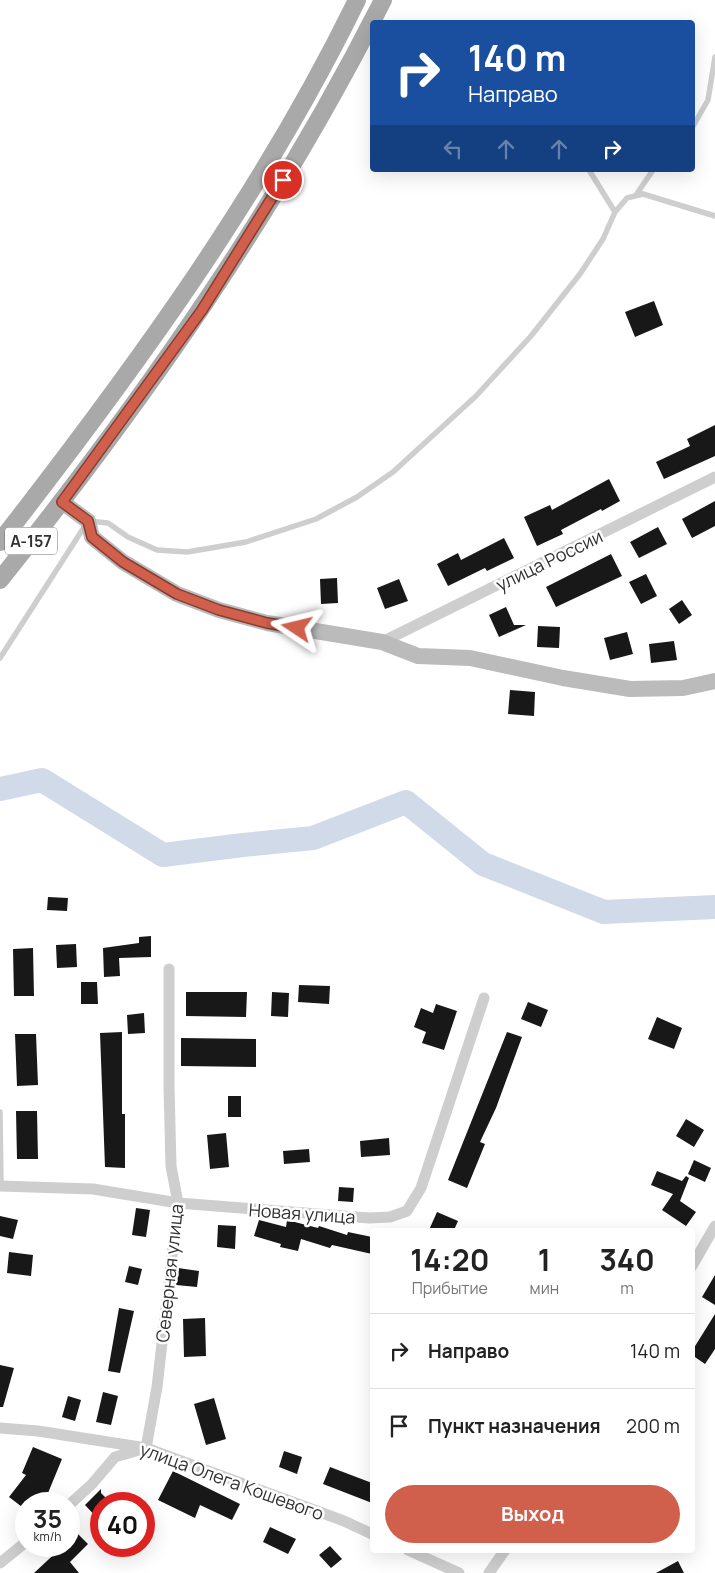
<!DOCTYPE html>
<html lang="ru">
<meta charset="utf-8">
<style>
body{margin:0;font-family:Manrope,sans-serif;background:#f6f6f6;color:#222;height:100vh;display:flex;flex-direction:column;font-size:19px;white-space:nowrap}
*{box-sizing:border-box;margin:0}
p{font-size:16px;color:#767676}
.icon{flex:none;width:28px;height:28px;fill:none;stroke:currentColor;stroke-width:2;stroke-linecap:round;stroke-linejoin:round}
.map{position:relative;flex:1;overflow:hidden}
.details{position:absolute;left:370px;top:1228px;width:325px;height:325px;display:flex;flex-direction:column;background:#fff;border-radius:5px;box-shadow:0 5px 20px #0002}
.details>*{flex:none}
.banner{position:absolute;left:370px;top:20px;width:325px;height:152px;border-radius:5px;box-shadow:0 5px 20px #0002;background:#1a4fa0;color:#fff;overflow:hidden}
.speed{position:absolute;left:15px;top:1492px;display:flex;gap:10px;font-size:25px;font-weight:700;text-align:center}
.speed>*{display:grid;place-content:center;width:65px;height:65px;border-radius:50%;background:#fff;box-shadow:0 5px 20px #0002;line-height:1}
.speed small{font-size:12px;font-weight:400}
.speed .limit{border:8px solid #d22;background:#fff;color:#111}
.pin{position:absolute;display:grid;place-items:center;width:42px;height:42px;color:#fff;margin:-21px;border:2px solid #fff;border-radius:50%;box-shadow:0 1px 5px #0007}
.me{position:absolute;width:55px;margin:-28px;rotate:280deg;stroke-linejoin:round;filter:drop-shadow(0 0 4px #0008)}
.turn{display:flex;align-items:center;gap:18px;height:105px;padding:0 15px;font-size:22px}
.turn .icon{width:65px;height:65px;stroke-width:2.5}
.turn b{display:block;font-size:35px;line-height:42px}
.lanes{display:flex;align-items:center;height:48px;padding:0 15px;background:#0003;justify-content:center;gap:25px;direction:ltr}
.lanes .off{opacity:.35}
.eta{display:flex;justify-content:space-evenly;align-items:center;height:85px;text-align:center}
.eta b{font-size:30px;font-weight:700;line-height:35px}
.button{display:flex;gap:10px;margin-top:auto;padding:10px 15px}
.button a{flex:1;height:58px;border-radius:30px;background:#d05f4b;color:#fff;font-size:20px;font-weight:700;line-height:58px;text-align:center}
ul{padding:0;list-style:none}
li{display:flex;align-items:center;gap:15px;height:75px;padding:0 15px;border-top:1px solid #e0e0e0}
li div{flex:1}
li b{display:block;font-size:19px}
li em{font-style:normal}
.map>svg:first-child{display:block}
</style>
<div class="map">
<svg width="715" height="1573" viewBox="0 0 715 1573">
<rect width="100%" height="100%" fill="#fff"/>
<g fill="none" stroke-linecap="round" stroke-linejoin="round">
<path stroke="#d0dae9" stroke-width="24" d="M0,789L42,780L163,855L243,845L313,838L406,802L483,864L604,912L715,907"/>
</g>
<path fill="#181818" d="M654,301L663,325L635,337L625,312Z
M715,425V456L664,479L656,462L690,446L687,439Z
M609,479L620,501L602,511L601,509L561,530L563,534L537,546L524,517L550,505L552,510Z
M715,501V526L692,538L682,519Z
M658,527L667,544L639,558L630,542Z
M504,538L514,558L487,571L485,568L448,586L437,564L458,553L461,560Z
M611,554L622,576L556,607L546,587Z
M646,574L657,596L641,604L629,582Z
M337,578L338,603L321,604L320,579Z
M399,579L408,601L385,609L377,588Z
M682,600L692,615L679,624L669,609Z
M506,607L514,625H526L499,637L489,615Z
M538,626L560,627L559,648L537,647Z
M627,632L633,654L610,660L604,638Z
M674,641L677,660L651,663L649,644Z
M510,690L535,692L534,716L508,714Z
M48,897L68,898L67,911L47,910Z
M151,936V957L119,958L120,976L104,977L103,948L139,943V937Z
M76,944L77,967L57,968L56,945Z
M33,948L34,996H14L13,949Z
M81,982H97L98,1004H81Z
M299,985L330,986L329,1004L298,1002Z
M186,992H247L246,1017L186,1016Z
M272,992L289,993L288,1017L271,1016Z
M528,1002L548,1010L541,1027L521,1019Z
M436,1004L457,1011L444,1050L422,1043L426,1032L414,1027L421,1008L433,1013Z
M144,1013L145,1033L128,1034L127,1015Z
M657,1017L682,1028L674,1049L648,1039Z
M122,1032V1114H125V1168L105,1167L100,1033Z
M507,1032L522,1037L496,1108L480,1142L485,1144L467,1188L448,1180Z
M15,1034H36L38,1085L17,1086Z
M181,1038L256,1039V1067L181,1066Z
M228,1096H241V1117H228Z
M16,1111H37L38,1159H17Z
M686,1119L704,1130L694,1147L676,1136Z
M226,1133L229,1167L210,1169L207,1135Z
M389,1138L390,1155L361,1157L360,1141Z
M309,1149L310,1162L284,1164L283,1151Z
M694,1160L711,1168L705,1182L688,1174Z
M657,1171L682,1181L686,1176L689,1178L680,1201L696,1212L686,1226L662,1210L673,1194L651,1185Z
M339,1187L354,1188L353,1202L338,1201Z
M136,1208L150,1210L146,1237L132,1235Z
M437,1212L458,1221L454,1230H429Z
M0,1216L18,1220L13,1239L0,1236Z
M259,1220L286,1227L287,1220L318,1228L319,1226L347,1235L348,1232L372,1237V1254L332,1245L330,1248L301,1239L298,1251L280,1247L281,1244L254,1236Z
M218,1225L236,1226L235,1249L217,1247Z
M9,1252L33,1255L31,1276L7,1273Z
M129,1266L142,1269L138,1285L125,1282Z
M178,1268L199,1271L197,1287L176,1285Z
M715,1275V1305L702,1297Z
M119,1308L134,1311L120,1373L108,1371Z
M715,1314V1349L705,1364L692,1355V1351Z
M205,1318L206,1356L184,1357L183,1319Z
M0,1365L14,1368L3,1407H0Z
M103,1392L118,1396L111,1425L96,1422Z
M68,1396L81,1400L75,1421L62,1417Z
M214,1398L226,1439L206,1445L194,1404Z
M33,1447L62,1459L48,1493L39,1504H26V1510L9,1497L26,1475L22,1473Z
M284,1451L302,1457L297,1474L279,1467Z
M330,1467L372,1483V1503L323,1484Z
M173,1471L240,1504L232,1520L200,1505L195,1518L158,1500Z
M101,1489V1493L112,1504H101V1522L85,1505Z
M270,1527L296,1539L288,1554L263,1542Z
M76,1532L88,1544L70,1562L79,1573H34L63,1546H69V1539Z
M330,1546L342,1559L331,1568L319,1555Z
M678,1561L684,1573H656Z"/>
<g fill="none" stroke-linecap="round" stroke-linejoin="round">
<path stroke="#cecece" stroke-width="5.5" d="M692,128L708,100L715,57
M589,170L615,212
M636,195L653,170
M0,658L88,521L108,523L128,537L157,550L187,552L246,542L316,519L357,497L393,472L476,396L531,336L580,274L603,239L615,212L627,198L643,194L715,216
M0,1112L1,1186"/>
<path stroke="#cecece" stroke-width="11" d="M382,642L715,477
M0,1186L93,1189L178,1203L369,1218L390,1217L407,1211L421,1188L484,998
M692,1266L715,1226
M0,1428L38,1431L146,1448L344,1521L372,1534
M69,1505L92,1484L115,1457L146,1448L157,1387L178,1203L171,1166L169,1087V969
M408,1550L459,1573
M0,1563L26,1542
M489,1573L505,1550"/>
<path stroke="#bbb" stroke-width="16" d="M62,502L88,521L92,537L123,562L177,594L219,610L267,623L382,642L418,656L470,658L563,678L630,689L683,688L715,681"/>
<path stroke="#a9a9a9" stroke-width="18" d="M0,542C133,371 262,195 357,0
M0,580C146,397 277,210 383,0"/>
</g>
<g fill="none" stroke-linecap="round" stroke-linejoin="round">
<g stroke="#873e31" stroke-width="12">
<path id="route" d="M283,180L202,310L62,502L88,521L92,537L123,562L177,594L219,610L267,623L297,628"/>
</g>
<use href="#route" stroke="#d05f4b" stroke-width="9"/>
</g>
<g text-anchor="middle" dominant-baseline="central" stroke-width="5" stroke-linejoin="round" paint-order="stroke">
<rect fill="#fff" stroke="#6f6f6f" stroke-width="1" x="5" y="527.5" width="52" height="27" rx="4"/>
<g font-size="16" font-weight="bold" fill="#313131">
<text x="31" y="541">А-157</text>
</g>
<g font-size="18" fill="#313131" stroke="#fff">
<text transform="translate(549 560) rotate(-26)">улица России</text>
<text transform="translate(302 1213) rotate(4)">Новая улица</text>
<text transform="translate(169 1273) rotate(-84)">Северная улица</text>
<text transform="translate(232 1481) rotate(20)">улица Олега Кошевого</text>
</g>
</g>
</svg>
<div class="speed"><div>35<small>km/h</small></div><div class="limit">40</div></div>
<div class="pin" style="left:283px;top:180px;background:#d93025"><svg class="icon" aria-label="arrive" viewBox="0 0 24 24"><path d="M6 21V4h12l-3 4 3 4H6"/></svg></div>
<svg class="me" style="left:297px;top:628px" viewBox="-20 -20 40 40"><path d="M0-17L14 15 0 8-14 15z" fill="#d05f4b" stroke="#fff" stroke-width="4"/></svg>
<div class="banner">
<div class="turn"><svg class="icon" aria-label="right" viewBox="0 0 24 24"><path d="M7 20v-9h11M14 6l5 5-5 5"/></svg><div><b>140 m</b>Направо</div></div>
<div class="lanes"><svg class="icon off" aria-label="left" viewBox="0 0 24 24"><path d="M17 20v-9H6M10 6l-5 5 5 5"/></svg><svg class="icon off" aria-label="ahead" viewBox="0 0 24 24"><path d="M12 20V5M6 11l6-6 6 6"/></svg><svg class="icon off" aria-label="ahead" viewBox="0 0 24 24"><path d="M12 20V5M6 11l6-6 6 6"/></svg><svg class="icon" aria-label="right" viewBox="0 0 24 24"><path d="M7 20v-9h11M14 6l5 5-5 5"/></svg></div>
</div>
<section class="details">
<div class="eta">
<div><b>14:20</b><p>Прибытие</p></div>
<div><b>1</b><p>мин</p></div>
<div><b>340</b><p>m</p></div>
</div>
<ul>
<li><svg class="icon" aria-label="right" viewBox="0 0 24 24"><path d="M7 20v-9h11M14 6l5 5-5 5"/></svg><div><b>Направо</b></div><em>140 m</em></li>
<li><svg class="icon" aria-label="arrive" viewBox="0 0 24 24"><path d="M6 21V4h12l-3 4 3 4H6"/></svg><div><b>Пункт назначения</b></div><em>200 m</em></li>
</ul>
<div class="button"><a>Выход</a></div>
</section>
</div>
